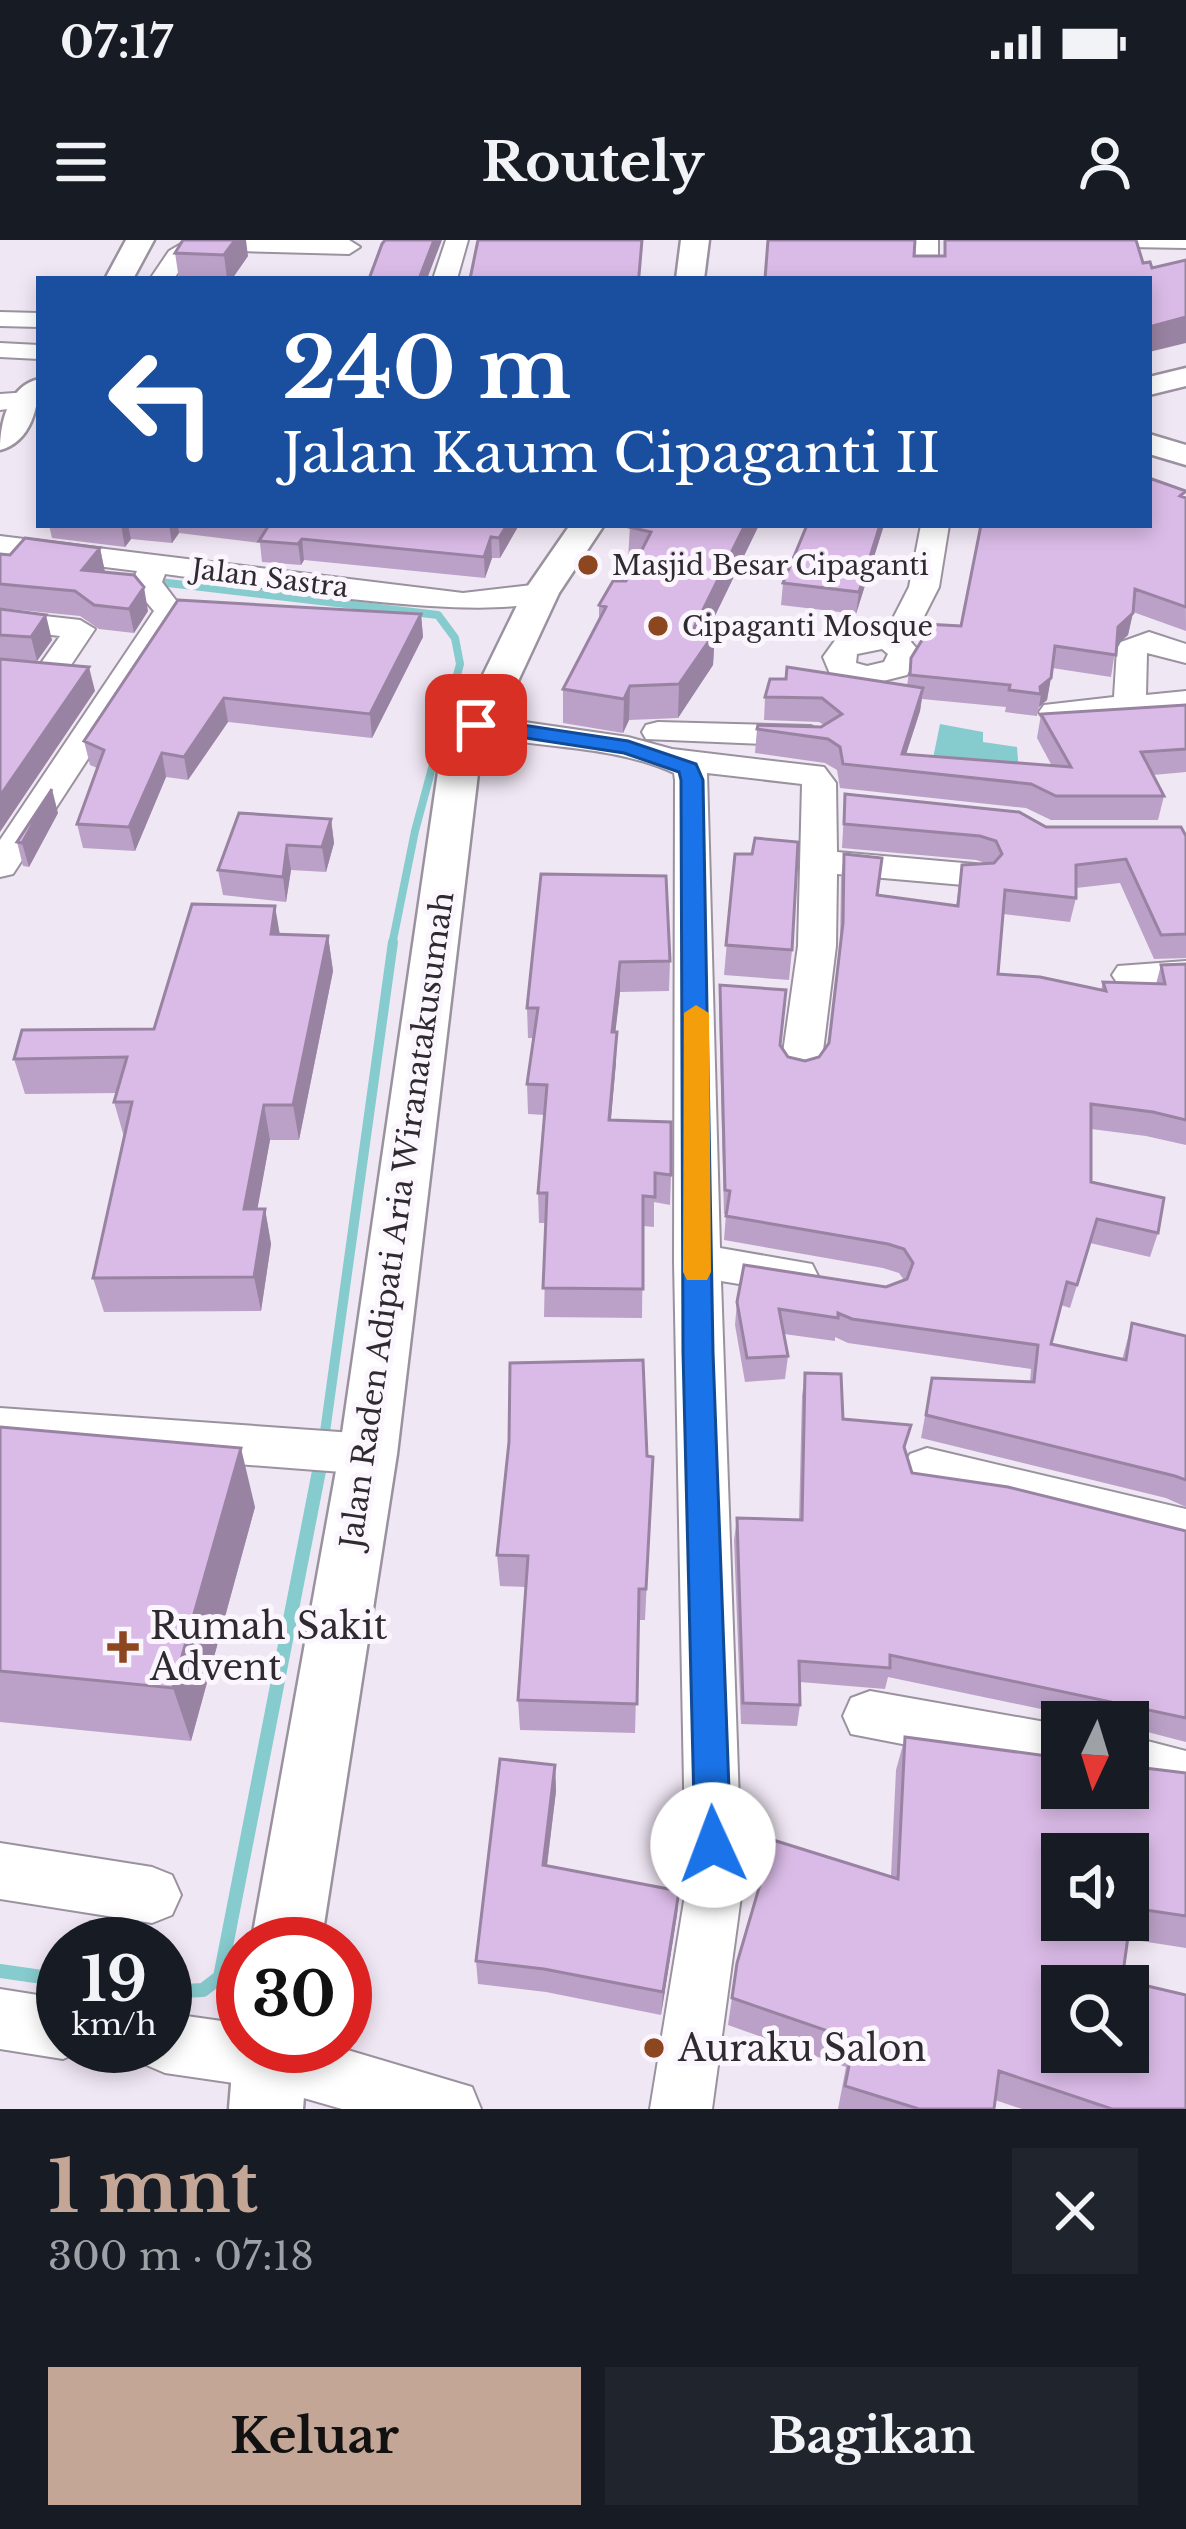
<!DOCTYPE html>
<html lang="id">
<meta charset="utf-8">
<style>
body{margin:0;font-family:"Libre Baskerville",serif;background:#20242c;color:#f1f3f6;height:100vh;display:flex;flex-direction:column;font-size:45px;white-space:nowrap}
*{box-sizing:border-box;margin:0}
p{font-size:39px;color:#9ea1a6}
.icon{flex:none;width:66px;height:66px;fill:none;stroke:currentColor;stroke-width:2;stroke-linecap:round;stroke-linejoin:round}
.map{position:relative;height:1869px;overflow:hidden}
.drawer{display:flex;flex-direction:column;background:#171b24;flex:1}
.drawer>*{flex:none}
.guide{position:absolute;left:36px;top:36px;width:1116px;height:252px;border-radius:0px;box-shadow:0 6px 18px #0003;background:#1a4fa0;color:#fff;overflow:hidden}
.needle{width:78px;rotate:184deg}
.fabs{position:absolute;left:1041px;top:1461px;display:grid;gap:24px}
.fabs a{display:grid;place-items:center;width:108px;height:108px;border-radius:0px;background:#171b24;box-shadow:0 6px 18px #0003;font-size:60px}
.speed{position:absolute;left:36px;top:1677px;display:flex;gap:24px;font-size:60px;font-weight:700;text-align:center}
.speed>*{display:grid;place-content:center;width:156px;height:156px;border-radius:50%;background:#171b24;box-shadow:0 6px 18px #0003;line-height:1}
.speed small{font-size:30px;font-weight:400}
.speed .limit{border:18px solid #d22;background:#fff;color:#111}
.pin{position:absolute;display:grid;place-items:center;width:102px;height:102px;color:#fff;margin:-51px;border-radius:24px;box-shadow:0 6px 18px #0006}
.me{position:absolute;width:132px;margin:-66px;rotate:358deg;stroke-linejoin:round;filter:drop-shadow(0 0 9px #0008)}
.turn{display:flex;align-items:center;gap:42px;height:252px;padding:0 48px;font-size:54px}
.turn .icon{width:156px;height:156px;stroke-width:2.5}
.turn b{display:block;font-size:84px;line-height:102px}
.round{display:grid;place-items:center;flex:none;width:126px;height:126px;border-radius:0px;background:#20242c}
.summary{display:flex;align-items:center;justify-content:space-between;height:204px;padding:0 48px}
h1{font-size:72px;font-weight:700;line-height:90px;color:#c4a696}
.button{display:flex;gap:24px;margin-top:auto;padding:24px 48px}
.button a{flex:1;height:138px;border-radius:0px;background:#c4a696;color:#111;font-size:48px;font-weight:700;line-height:138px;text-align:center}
.button a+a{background:#20242c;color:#f1f3f6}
.status{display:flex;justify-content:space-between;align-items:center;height:84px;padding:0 60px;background:#171b24;direction:ltr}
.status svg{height:33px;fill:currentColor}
header{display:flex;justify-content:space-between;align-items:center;height:156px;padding:0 48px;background:#171b24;font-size:54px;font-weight:700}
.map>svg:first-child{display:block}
</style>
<div class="status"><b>07:17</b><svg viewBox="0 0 49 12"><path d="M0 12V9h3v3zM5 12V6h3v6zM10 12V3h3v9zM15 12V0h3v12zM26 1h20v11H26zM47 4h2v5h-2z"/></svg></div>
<header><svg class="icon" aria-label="menu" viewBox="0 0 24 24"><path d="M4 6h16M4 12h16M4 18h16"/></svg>Routely<svg class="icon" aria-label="person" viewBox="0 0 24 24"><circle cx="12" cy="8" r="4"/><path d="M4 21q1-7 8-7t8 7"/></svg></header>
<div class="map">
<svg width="1186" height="1869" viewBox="0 0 1186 1869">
<rect width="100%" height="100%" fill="#f0e7f4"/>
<path fill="#86cbce" d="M940,484L983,492V502L1017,507L1020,546L929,538Z"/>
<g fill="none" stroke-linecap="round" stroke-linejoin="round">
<path stroke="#86cbce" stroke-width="8" d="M151,341L438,375L455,398L460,424L415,591L392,705"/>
<path stroke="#86cbce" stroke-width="10" d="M324,1199L393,702"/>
<path stroke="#86cbce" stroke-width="14" d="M0,1731L63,1740
M165,1752L203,1750L220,1737L320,1226"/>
<g stroke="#9a929e" stroke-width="4">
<path id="minor" d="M188,0H349L360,7L349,14L203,10L185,21L174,39H150L169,11Z
M446,0H468L457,39H433Z
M916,0H938V39H914Z
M1118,0H1186V8L1129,7Z
M0,72L39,73V87L0,86Z
M0,103L39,105V119L0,117Z
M29,152L39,156L38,165L0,170V154Z
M921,285H949L939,347L911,402L920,412L907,435L867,445L831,436L823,417L836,399L887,390L909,347ZM882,409L888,414L884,422L867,426L856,423L857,414Z
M0,296L463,353L541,344L556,353C521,392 227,342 165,334L162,342L184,371L13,634L0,637V600L154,371L131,344L137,331L0,314Z
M0,371L80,380L95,389L59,443L0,440V422L39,426L60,396L0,389Z
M1149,392L1186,404V423L1147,413L1146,455L1186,451V471L1044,479L1039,472L1044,465L1114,457L1117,409L1121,402Z
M476,475L628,497L672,509L824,527L836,543L837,612L975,624L988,627L993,635L988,643L975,646L837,634L836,706L821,827L815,837L801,841L787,837L781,827L798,706L802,544L707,533L720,1008L812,1024L818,1036L812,1048L796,1053L721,1041L742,1649L712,1869H650L686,1649L674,1021L675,540L674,533C609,503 533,509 464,492L460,485Z
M658,482L811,486L827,496L811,506L646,499L642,492L646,485Z
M1186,721V745L1118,744L1112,735L1118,726Z
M0,1168L368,1194L385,1200L392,1214L385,1228L368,1234L0,1206Z
M927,1208L1186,1269V1311L910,1242L903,1228L910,1214Z
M870,1451L1062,1485V1535L851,1494L843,1476L851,1458Z
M1128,1496L1186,1511V1563L1128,1548Z
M0,1603L152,1627L172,1635L181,1655L172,1675L152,1683L0,1659Z
M0,1749L63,1759V1806H86L84,1810L63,1819L0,1809Z
M165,1773L243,1784V1806H334L472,1847L481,1869H342L269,1848L165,1833L144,1824L136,1806H165Z"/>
</g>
<g stroke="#9a929e" stroke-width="5">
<path id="major" d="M126,0H154L133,39H105Z
M681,0H709L704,39H676Z
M1186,128V146L1149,155V137Z
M39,139C39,166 31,202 0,210C0,183 8,146 39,139Z
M1149,194L1186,205V225L1149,214Z
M570,285H604L559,353L479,525L397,1214L321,1704H251L339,1214L439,525L523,353Z
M243,1785V1806H308L303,1869H229L234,1806Z"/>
</g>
<use href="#minor" fill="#fff" fill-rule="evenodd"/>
<use href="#major" fill="#fff" fill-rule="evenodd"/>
</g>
<path fill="#bba1c7" d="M175,13L248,16L232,39H179Z
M1185,258L1186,391L1133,372L1128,395L1116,405L1111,437L1052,428L1047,460L1039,467L1037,476L1005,472L1006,467L922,459L920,471L906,514L1052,526L1037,498L1041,474L1186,465V532L1153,535L1164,556L1158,580H1051L1026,568L840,548L837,530L825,523L755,513L757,489L821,487L824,485L819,482L764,480L765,457L786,439L907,446L911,418L921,402L923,384L961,386Z
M49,285H519L500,318H492L485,338L304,320L301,325L262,322L260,303L179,293L172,303L131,299L125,307L52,298Z
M630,285H759L708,390L715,392L713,425L678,478L629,480L623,493L563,483V449L599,382V365L626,341L636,321L628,319Z
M884,285L856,374L781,365L783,343Z
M100,308L105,333L148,371L134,393L99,389L80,376L0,368V314L10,315Z
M0,369L52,400L37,421L0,419Z
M421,374L423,397L372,498L228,482L188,540L166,537L135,611L83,608L77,584L97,528L90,525L84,501Z
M845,554L1046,587L1186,596V718L1154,719L1120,643L1076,648V658L1070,682L1003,674L998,734L1101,750L1103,742L1156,744L1161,725L1186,724V905L1146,896L1091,889V942L1158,993L1150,1017L1090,1003L1070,1068L1061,1065L1051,1104L1122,1120L1132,1083L1186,1096V1267L1166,1258L921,1198L932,1138L1030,1142L1031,1129L848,1103L835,1097V1101L784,1094L788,1116L785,1139L745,1142L735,1085L737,1062L886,1047L904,1040L899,1033L883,1028L724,1000L726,974H724L719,769L720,745L780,806L788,817L805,821L819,817L828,804L840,707L841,638L844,614L877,655L956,666L962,625L989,624L976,620L842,608Z
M58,573L29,627L23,626L17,602Z
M331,579L334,603L326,632L291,630L286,662L223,655L218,630Z
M735,614H752L792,710L789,740L724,735Z
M541,634L670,721L669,751L620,752L615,792L616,822L611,880L671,935L670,965L654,962V987L643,986L642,1078L544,1077L546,983H539L538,953L545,875L528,874L527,844L533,798H528L527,768Z
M280,695L328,696L333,731L299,900H270L257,969H265L271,1004L261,1071L104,1072L93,1038L124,897L114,862L117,853L25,854L14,819L154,789Z
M805,1133L843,1179L905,1210L912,1233L1186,1291V1502L1128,1487V1482H1103L888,1437L885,1449L800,1442V1465L797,1486L741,1484L734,1300L737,1278L799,1280L802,1156Z
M0,1187L255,1267L191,1501L0,1482Z
M647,1216L653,1217L645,1380H638L635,1493L520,1490L518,1460L526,1347L500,1346L497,1315Z
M905,1497L1186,1533V1708L1128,1699L1122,1740L1186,1869H1022L995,1860L994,1869H838L846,1827L728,1785L737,1723L891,1636L896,1530Z
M555,1525L556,1551L547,1626L679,1651L677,1675L661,1775L546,1752L478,1744L476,1721Z"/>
<path fill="#9983a2" d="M235,0H246L248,16L232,39H227L224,15Z
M434,0H442L427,39H419Z
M1186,77V103L1149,112V87Z
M121,285H128L131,299L125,307Z
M169,285H178L179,293L172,303Z
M507,285H519L500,318L499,298Z
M745,285H759L693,421L694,388Z
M880,285H884L856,374L859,352Z
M491,297L492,318L485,338L484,317Z
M302,299L304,320L301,325L298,304Z
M100,308L105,332L87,354L82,330Z
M144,347L148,371L134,393L129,369Z
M1133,373L1128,395L1113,409L1118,387Z
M421,374L423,397L372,498L370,474Z
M46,375L52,400L37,421L31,397Z
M715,392L713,425L678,478L679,444Z
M89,427L95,451L0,592V556Z
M1051,438L1047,460L1039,467L1041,454L1040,447Z
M630,446L629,480L623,493L624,459Z
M923,448L920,471L901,530L902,514Z
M224,458L228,482L188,540L184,517Z
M162,513L166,537L135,611L129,587Z
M52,549L58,573L29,627L22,603Z
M331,579L334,603L326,632L322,607Z
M287,605L291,630L286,662L283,637Z
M275,666L281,701L271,694Z
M328,696L333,731L299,900L293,865Z
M620,722V752L612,822V792Z
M617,792L616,822L608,910L609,880Z
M264,865L270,900L251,1004L244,969Z
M265,969L271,1004L261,1071L254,1037Z
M241,1208L255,1267L191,1501L173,1448Z
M555,1525L556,1551L544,1649L543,1625Z
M679,1651L677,1675L661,1775L663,1752Z"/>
<path fill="#dabbe7" stroke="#9983a2" stroke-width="3" fill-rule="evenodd" d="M183,0H235L224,15L175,13Z
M385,0H434L419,39H369L382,4Z
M478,0H642L639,35L638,39H470Z
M768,0H915L914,16H945V0H1136L1143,23L1150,22L1152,28L1186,20V77L1149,87V39H765Z
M1149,238L1186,251L1180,256L1186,258V367L1135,349L1133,373L1118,387L1116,415L1055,406L1051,438L1040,447L1041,454L1009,450L1010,445L910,435L911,418L927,392L923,384L961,386L981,285H1149Z
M269,285H507L499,298L491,297L484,317L302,299L298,304L259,301Z
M630,285H745L694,388L715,392L679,444L630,446L624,459L563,449L606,367L599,365L613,341H626L651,292L629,287Z
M807,285H880L859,352L783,343Z
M25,298L100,308L82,330L134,335L144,347L129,369L94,365L75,351L0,344V314L10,315Z
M178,360L421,374L370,474L224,458L184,517L162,513L129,587L77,584L104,510L84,501Z
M0,369L46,375L31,397L0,395Z
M0,419L89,427L0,556Z
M787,427L923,448L902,514L1071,527L1041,474L1186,465V509L1141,512L1164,556H1056L1031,544L843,524L840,507L828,499L757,489L758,485L821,487L842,474L822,458L765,457L770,439H786Z
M52,549L22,603L17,602Z
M845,554L1019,572L1046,587H1181L1186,596V694L1161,695L1126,619L1076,625V658L1005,650L998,734L1040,737L1106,751L1103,742L1165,744L1161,725L1186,724V880L1153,872L1091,864V942L1164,958L1158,993L1097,979L1077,1045L1067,1042L1051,1104L1126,1120L1132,1083L1186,1096V1240L1175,1236L926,1175L932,1138L1034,1142L1038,1105L852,1079L838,1073V1078L779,1069L788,1116L747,1118L737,1062L744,1025L886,1047L907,1039L913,1023L904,1009L888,1004L726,976L730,951L725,950L720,745L786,750L780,805L788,817L805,821L819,817L829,803L843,683L844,614L882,618L877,655L958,666L962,625L994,623L1002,614L996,601L980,596L844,584Z
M239,573L331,579L322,607L287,605L283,637L218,630Z
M755,598L798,602L792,710L726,705L735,614H752Z
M541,634L666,636L670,721L620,722L612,792H617L609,880L671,882V935L655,933V957L643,956V1049L543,1048L547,953H538L547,845L527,844L538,768H527Z
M192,664L275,666L271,694L328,696L293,865H264L244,969H265L254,1037L93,1038L132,862H114L127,817L14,819L22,790L154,789Z
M643,1120L647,1216L653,1217L646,1349H639L637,1464L518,1460L528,1316L497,1315L509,1202L510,1123Z
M805,1133L841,1134L843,1179L911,1185L904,1207L912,1233L1008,1247L1186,1291V1478L890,1415V1428L799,1421L800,1465L743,1463L737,1278L802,1280Z
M0,1187L241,1208L173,1448L0,1431Z
M905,1497L1062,1518V1548H1128V1526L1186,1533V1676L1132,1668L1122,1740L1186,1755V1869H1112L999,1831L994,1869H919L845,1846L854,1800L732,1758L737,1723L773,1600L898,1639ZM1062,1614H1128V1680H1062ZM1062,1746H1128V1812H1062Z
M500,1519L555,1525L543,1625L679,1651L663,1752L544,1729L476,1721Z"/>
<path fill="#1a73e8" stroke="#114b97" stroke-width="3" d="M476,478L628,501L696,524L703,540L713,1112L731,1605L726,1618L713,1623L700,1618L695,1605L683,1112L681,540L679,532L624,513L468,489L465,485Z"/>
<path fill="#f59e0b" d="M696,765L709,773L711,1032L707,1040H687L683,1032L684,773Z"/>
<g fill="#8d4720" stroke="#fbf6fe" stroke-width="4.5">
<circle cx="588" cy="325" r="12"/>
<circle cx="658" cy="386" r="12"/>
<path d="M117 1389h12v12h12v12h-12v12h-12v-12h-12v-12h12z"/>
<circle cx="654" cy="1808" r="12"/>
</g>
<g text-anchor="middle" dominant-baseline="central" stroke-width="10" stroke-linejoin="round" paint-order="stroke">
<g font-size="27" fill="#2e2a2f" stroke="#fbf6fe" text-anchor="start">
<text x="612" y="325">Masjid Besar Cipaganti</text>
<text x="682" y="386">Cipaganti Mosque</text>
</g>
<g font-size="27" fill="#2e2a2f" stroke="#fbf6fe">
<text transform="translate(270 338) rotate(7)">Jalan Sastra</text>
</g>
<g font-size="30" fill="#2e2a2f" stroke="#fbf6fe">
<text transform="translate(397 980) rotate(-82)">Jalan Raden Adipati Aria Wiranatakusumah</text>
</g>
<g font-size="36" fill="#2e2a2f" stroke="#fbf6fe" text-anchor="start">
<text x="150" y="1386">Rumah Sakit<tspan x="150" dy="41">Advent</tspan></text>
<text x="678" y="1808">Auraku Salon</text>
</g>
</g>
</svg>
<div class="fabs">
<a><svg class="needle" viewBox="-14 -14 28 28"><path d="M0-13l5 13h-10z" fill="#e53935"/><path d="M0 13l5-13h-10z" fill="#9ea1a6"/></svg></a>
<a><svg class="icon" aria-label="sound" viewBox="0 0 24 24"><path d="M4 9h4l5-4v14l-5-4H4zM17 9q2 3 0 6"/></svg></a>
<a><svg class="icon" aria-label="search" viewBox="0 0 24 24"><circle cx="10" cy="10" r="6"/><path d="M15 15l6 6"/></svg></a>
</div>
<div class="speed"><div>19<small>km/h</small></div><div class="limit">30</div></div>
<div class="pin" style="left:476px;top:485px;background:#d93025"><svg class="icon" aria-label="arrive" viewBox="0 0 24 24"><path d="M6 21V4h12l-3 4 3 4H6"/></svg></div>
<svg class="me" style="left:713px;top:1605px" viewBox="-20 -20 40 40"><circle r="19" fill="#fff"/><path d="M0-13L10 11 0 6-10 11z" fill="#1a73e8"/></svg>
<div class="guide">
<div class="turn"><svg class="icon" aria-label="left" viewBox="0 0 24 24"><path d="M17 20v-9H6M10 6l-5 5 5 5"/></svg><div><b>240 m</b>Jalan Kaum Cipaganti II</div></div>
</div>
</div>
<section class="drawer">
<div class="summary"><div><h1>1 mnt</h1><p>300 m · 07:18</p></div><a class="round"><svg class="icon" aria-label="close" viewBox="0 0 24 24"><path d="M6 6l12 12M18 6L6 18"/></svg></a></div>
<div class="button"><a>Keluar</a><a>Bagikan</a></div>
</section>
